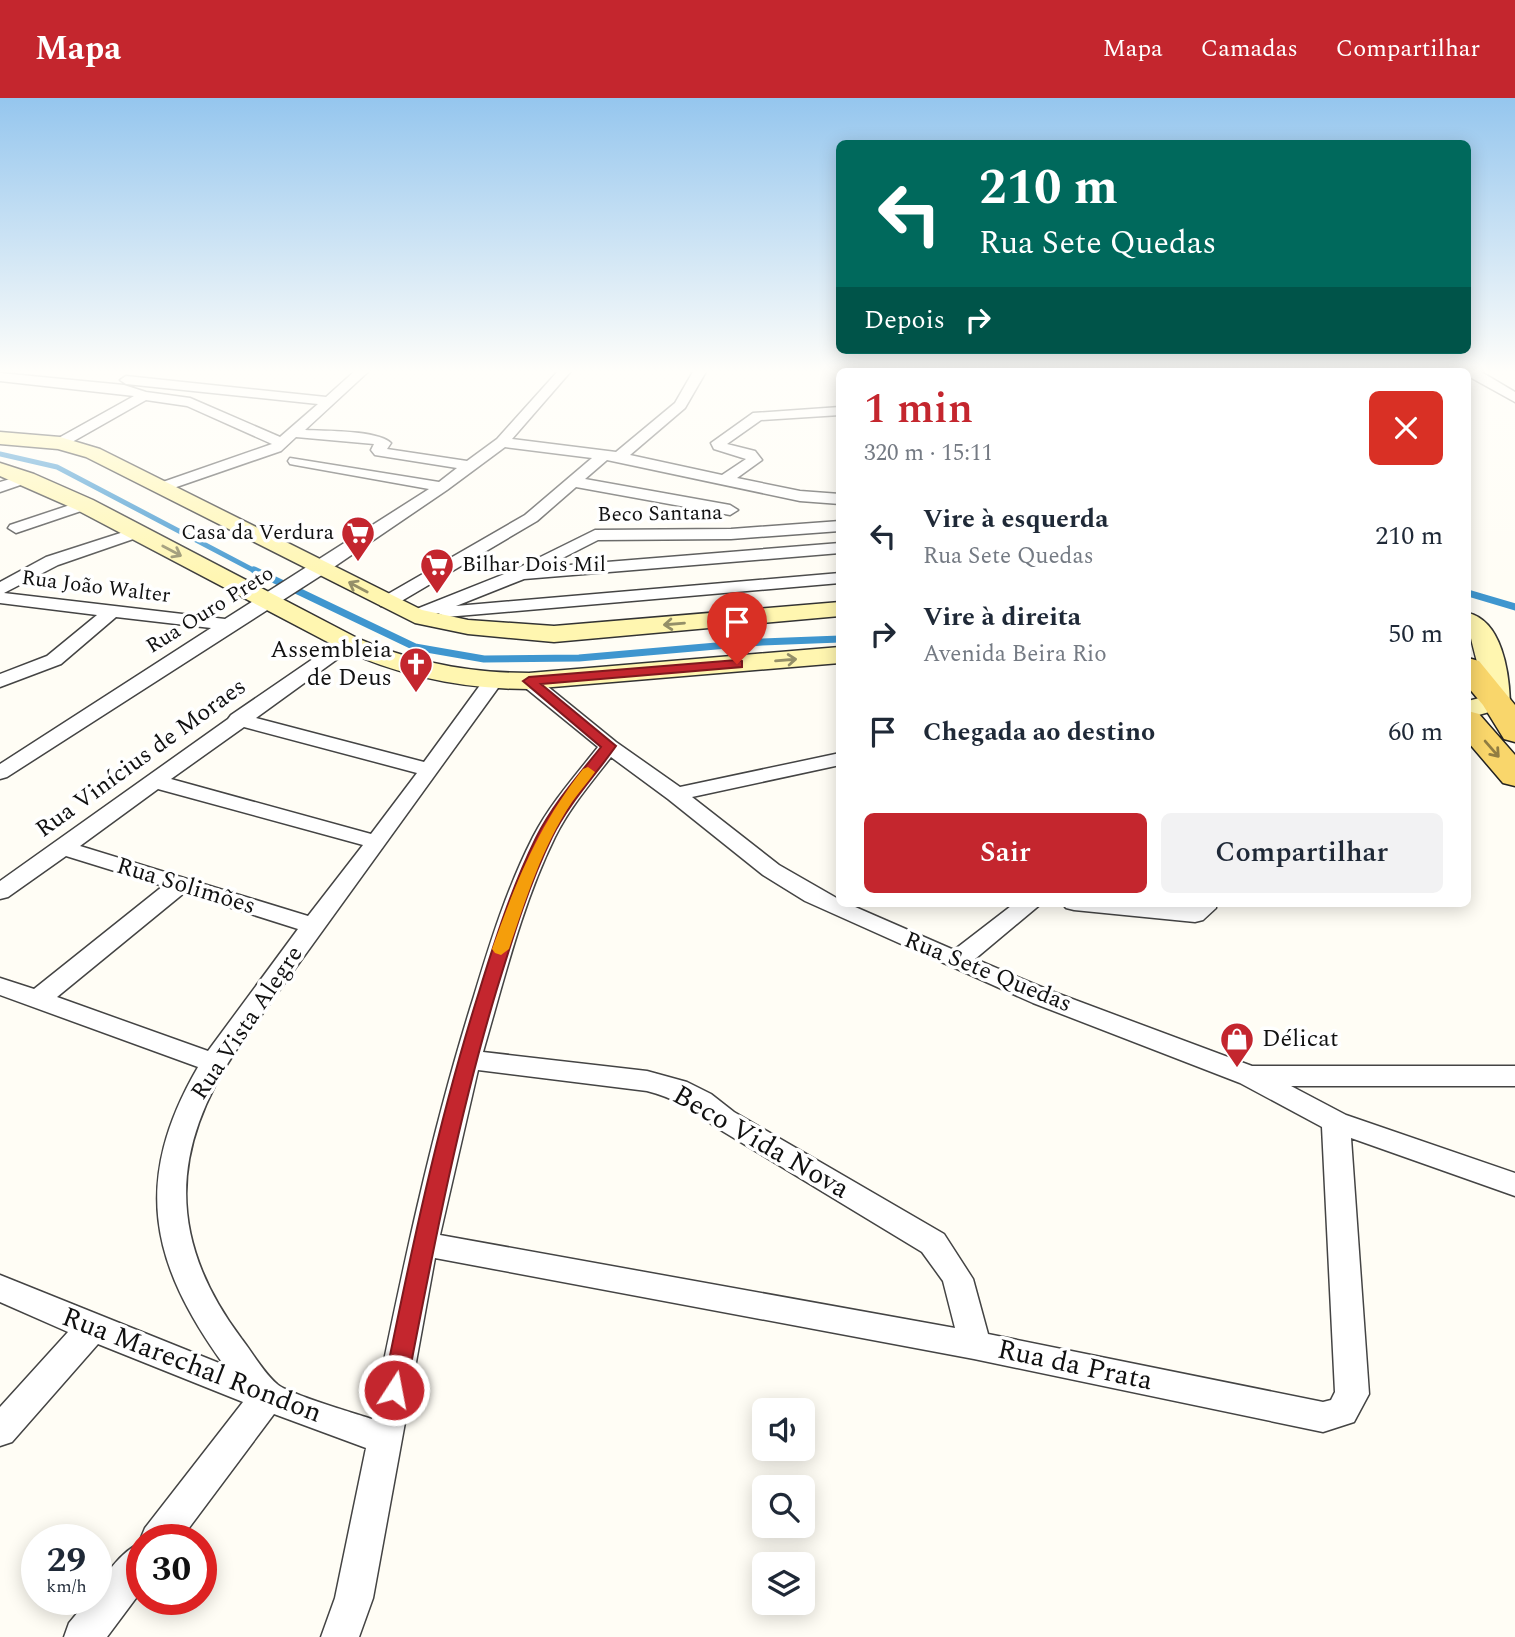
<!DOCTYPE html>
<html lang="pt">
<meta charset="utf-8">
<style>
body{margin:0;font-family:Spectral,serif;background:#f2f2f3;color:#1f2937;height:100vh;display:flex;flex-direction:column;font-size:26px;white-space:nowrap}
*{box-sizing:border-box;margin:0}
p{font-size:23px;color:#747a83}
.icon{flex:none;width:38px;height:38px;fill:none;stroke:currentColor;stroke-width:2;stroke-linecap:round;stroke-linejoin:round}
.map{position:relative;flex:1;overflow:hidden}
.details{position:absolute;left:836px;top:270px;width:635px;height:539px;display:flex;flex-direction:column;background:#fff;border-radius:10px;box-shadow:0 4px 18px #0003}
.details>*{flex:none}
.banner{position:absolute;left:836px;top:42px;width:635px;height:214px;border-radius:10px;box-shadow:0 4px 18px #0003;background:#00695c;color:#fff;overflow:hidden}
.controls{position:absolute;left:752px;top:1300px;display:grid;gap:14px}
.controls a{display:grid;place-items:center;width:63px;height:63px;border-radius:10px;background:#fff;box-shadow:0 4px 18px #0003;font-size:35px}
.speed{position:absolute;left:21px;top:1426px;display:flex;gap:14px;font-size:35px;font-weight:700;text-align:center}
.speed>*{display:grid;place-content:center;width:91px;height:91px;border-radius:50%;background:#fff;box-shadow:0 4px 18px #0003;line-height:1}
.speed small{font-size:18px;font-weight:400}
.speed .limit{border:10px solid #d22;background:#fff;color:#111}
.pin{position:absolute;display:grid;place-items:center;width:60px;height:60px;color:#fff;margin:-72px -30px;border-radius:50% 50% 50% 0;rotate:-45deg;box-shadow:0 0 7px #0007}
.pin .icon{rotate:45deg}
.me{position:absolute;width:77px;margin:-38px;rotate:11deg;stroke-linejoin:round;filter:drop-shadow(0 0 5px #0008)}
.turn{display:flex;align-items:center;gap:24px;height:147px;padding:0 28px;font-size:32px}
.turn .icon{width:91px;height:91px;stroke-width:2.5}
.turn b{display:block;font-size:49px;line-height:60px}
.then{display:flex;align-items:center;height:66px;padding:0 28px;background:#0003;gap:14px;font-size:26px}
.round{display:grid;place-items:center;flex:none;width:74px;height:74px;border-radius:10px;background:#f2f2f3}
.head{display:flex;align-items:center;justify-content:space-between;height:119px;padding:0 28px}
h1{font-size:42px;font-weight:600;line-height:52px;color:#c4262e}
.button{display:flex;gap:14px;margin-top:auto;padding:14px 28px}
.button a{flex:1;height:80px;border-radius:10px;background:#c4262e;color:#fff;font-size:28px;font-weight:600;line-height:80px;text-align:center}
.button a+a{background:#f2f2f3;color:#1f2937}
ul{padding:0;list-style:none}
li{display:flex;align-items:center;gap:21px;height:98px;padding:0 28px}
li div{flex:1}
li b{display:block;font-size:26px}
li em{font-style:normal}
header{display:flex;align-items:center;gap:42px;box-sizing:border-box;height:98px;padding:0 35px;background:#c4262e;color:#fff}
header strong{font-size:33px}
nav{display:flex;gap:38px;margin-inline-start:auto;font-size:24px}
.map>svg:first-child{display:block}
</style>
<header>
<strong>Mapa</strong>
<nav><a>Mapa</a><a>Camadas</a><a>Compartilhar</a></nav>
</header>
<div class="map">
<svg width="1515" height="1539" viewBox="0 0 1515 1539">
<rect width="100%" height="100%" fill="#fffdf5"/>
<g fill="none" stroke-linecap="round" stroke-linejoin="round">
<path stroke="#3f96cf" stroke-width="5" d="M0,356L57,369L257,474"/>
<path stroke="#3f96cf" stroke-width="7" d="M254,472L415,549L484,561L579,560L762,544L840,541
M1468,495L1515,509"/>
<g stroke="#444" stroke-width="3">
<path id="street" d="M356,272H370L305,332C325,333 377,332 391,345L387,351L467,363L497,341L559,272H572L512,341L616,354L675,305L694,272H707L685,310L630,357L722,377L746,361L714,351L711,345L753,315L840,309V317L761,322L727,346L755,353L762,362L737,380L800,393L840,396V406L800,403L607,362L585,381L730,407L738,412L730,417L576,389L537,423L393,508H381L378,504L381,500L525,417L592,360L505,349L447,392L328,473L7,679L0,681V666L211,530L116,519L61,566L0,589V576L47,558L97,517L0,505V484L46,459L136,430L142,432L144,435L142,438L58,467L4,495L225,521L429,391L295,367L290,366L288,363L290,360L439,384L457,370L375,357L371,352L374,346L296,339L281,353L162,394L154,389L157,386L272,346L187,308L146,302L65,348H55V342L134,298L0,283V275L124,287L146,294L190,300L280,339L318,306L126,286L120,282L126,278L326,299Z
M859,272H871V273H859Z
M1462,272H1478L1515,294V304L1468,278V273Z
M27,376L32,377L34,380L32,383L0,394V384Z
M85,402L93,407L90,410L16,435L8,430L10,427Z
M840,423V433L731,441L598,442L545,469L840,445V455L524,481L456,508L840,475V485L446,519L438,515L415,523L406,518L409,514L512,473L595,432L731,431Z
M348,540L357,545L354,549L256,620L424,664L486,579H500L503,583L237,951C170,1051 167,1141 241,1240C252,1254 263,1274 277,1286C288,1296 354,1315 372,1321C401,1179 430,1037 474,898C490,845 507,790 533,739C550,706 575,678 598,649L522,587L519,583L522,579H536L616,644L680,689L840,655V667L692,699L779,767L840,802V805H846L954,852L1015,805H1042L975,861L1051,893L1252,968H1515V988H1291L1346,1017L1515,1075V1098L1351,1040L1369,1296L1354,1324L1323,1334L974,1261L435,1160L373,1500L359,1539H321L335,1500L366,1350L274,1316L180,1442H142V1492L107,1539H64L69,1525L88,1502H96C96,1483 124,1451 141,1445L140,1442L145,1430L243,1304L98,1246L12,1344L0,1348V1309L68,1234L0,1204V1177L224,1267C150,1165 132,1083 198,969L0,897V880L34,891L163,788L66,758L8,799L0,801V783L228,621L231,617L342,541ZM244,629L417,675L371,736L171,681ZM611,659L668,701L763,777L805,803L1033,905L1240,985L1322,1029L1335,1294L1331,1302L1323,1304L988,1236L973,1181L944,1136L734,1014L711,996L687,984L647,973L483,954C504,882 522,806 555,739C570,709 591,685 611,659ZM158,691L363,747L308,818L80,748ZM184,795L298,831L208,953L57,899ZM478,972L647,993C674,1000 693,1011 714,1028L922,1154L943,1183L955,1230L440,1137Z
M1062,805H1148L1190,809L1192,805H1216V810L1203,822L1195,824L1074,812L1066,810Z"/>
</g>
<g stroke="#333" stroke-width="3">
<path id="secondary" d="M0,334L60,339L100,351L422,512L468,522L554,528L840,504V518L554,544L468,536L415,525L86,359L58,351L0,346Z
M0,365L34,376L93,402L357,540C412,564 468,575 529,575L840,549V565L529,591C463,591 399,578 339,550L77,412L0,378Z
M1468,515C1502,523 1509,574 1510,603L1507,609L1468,620V603L1483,599C1482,569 1468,544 1468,515Z"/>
</g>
<g stroke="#222" stroke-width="3">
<path id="primary" d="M1077,272V273H1057V272Z
M1085,272H1106V273H1085Z
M1468,560L1479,563L1515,607V644L1504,641L1483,607L1468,589Z
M1468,613L1479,616L1515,657V688L1503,685L1468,644Z"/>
</g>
<use href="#street" fill="#fff" fill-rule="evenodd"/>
<use href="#secondary" fill="#fff6b0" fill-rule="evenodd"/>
<use href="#primary" fill="#f9d66b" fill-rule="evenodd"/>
</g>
<defs><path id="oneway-shaft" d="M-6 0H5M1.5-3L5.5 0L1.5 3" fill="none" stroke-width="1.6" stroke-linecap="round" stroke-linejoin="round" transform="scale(1.75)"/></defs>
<g stroke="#948f68">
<use href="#oneway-shaft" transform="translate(172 453) rotate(28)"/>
<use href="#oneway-shaft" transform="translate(358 489) rotate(-152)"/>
<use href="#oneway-shaft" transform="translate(674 526) rotate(175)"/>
<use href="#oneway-shaft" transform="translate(786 562) rotate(-5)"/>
</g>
<use stroke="#917d42" href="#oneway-shaft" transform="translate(1492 651) rotate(49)"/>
<linearGradient id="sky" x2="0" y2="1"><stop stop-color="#95c6ee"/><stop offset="0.56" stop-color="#fffefa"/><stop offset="1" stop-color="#fffefa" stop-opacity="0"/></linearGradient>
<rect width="1515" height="488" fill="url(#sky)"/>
<path fill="#c4262e" stroke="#7f191e" stroke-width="2" d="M737,562L742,563V569L541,586L616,648C594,679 569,705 552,739C528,788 512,842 496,894C457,1024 432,1158 406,1292L402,1299L394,1302L386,1299L383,1292C410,1158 438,1024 479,894C495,842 512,789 536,740C553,706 578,678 601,649L523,583L529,579Z"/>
<path fill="#f59e0b" d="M588,669L595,674C588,684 579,694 572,704C542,749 526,801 509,851L501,857L495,855L492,851C516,784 538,728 583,671Z"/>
<defs>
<g id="supermarket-pin" transform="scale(1.75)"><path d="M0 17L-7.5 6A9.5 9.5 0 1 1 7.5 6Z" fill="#c4262e" stroke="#fff"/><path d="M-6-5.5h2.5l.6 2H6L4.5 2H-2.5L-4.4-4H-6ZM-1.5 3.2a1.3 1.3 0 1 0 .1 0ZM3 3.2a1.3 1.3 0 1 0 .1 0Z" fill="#fff"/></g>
<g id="church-pin" transform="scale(1.75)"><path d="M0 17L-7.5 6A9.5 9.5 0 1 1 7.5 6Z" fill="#c4262e" stroke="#fff"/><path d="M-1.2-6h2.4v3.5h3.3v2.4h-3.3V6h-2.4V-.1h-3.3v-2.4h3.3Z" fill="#fff"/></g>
<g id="shop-pin" transform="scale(1.75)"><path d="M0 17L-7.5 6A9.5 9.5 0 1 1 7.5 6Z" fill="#c4262e" stroke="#fff"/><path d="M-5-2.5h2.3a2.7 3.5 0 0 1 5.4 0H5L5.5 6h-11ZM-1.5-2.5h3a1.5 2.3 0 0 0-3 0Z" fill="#fff"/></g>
</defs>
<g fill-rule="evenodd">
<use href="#supermarket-pin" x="358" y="435"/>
<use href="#supermarket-pin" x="437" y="467"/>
<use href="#church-pin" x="416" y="566"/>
<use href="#shop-pin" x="1237" y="941"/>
</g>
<g text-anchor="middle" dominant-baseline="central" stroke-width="7" stroke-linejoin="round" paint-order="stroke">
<g font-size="21" fill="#111" stroke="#fff">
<text transform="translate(660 416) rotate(-1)">Beco Santana</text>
<text transform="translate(96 489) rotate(7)">Rua João Walter</text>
<text transform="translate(210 512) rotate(-32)">Rua Ouro Preto</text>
</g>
<g font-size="21" fill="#111" stroke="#fff" text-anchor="end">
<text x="334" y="435">Casa da Verdura</text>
<text x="462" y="467" text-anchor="start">Bilhar Dois Mil</text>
</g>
<g font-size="24" fill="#111" stroke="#fff" text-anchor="end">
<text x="392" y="552">Assembleia<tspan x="392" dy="28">de Deus</tspan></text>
<text x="1262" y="941" text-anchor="start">Délicat</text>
</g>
<g font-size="24" fill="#111" stroke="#fff">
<text transform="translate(141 660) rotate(-36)">Rua Vinícius de Moraes</text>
<text transform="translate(186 788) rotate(17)">Rua Solimões</text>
<text transform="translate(988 874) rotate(22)">Rua Sete Quedas</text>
<text transform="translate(247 925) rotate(-56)">Rua Vista Alegre</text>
</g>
<g font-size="28" fill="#111" stroke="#fff">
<text transform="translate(761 1044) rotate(30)">Beco Vida Nova</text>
<text transform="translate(192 1267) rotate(21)">Rua Marechal Rondon</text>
<text transform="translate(1075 1267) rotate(12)">Rua da Prata</text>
</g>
</g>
</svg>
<div class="controls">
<a><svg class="icon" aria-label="sound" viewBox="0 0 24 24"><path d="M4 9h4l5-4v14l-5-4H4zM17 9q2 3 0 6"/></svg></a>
<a><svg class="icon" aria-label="search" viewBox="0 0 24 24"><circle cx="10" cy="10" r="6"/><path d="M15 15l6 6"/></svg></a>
<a><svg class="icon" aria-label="layers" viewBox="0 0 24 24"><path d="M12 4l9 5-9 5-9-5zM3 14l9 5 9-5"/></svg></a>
</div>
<div class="speed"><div>29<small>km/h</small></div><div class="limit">30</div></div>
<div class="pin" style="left:737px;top:566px;background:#d93025"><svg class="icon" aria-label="arrive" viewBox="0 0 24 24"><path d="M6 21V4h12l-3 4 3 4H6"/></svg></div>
<svg class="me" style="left:394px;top:1292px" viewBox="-20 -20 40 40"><circle r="17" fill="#c4262e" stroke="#fff" stroke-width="3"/><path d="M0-11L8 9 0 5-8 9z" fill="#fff"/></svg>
<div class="banner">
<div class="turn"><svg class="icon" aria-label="left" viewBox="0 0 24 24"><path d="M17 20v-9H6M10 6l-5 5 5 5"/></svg><div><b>210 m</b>Rua Sete Quedas</div></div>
<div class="then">Depois<svg class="icon" aria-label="right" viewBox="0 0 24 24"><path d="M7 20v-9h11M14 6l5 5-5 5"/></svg></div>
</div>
<section class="details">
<div class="head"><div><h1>1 min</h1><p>320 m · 15:11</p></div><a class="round" style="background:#d93025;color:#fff"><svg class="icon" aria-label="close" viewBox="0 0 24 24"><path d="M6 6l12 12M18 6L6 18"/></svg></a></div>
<ul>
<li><svg class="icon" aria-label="left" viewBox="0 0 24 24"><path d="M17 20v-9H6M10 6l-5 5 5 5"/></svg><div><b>Vire à esquerda</b><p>Rua Sete Quedas</p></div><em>210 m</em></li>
<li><svg class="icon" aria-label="right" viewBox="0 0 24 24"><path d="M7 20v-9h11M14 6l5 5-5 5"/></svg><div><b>Vire à direita</b><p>Avenida Beira Rio</p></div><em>50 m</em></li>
<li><svg class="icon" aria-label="arrive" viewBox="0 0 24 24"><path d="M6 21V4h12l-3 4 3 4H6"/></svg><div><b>Chegada ao destino</b></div><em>60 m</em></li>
</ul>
<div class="button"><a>Sair</a><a>Compartilhar</a></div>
</section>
</div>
